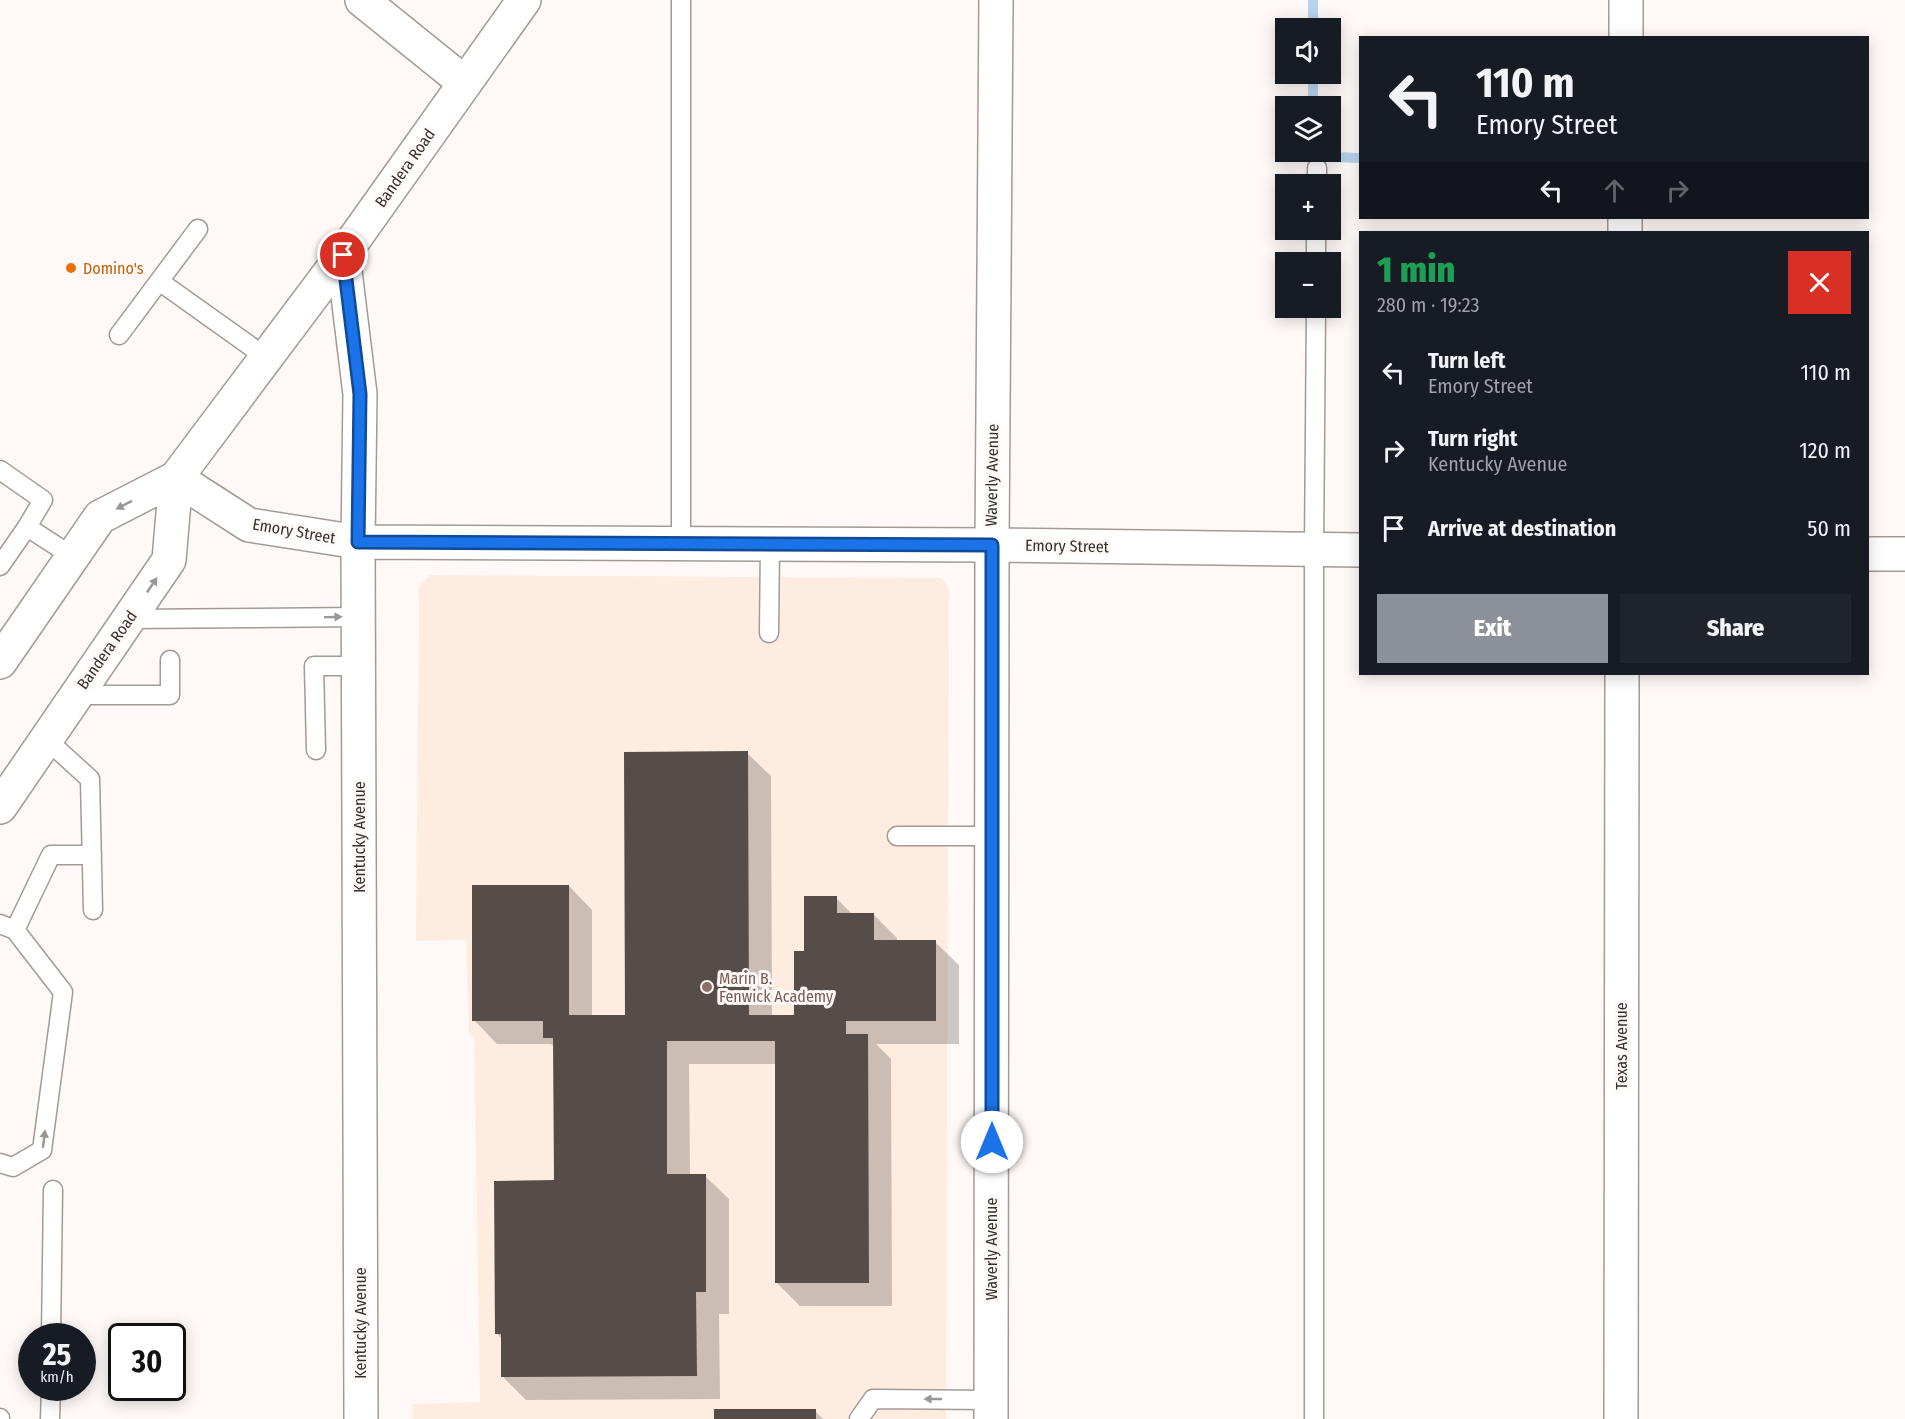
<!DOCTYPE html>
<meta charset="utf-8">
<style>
body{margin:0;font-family:"Fira Sans Condensed",sans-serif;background:#20242c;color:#f1f3f6;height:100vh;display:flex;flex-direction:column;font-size:22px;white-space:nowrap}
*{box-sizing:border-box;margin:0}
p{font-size:20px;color:#9ea1a6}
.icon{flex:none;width:33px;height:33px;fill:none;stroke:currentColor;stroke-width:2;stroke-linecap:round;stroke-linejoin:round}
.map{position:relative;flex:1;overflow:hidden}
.panel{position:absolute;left:1359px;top:231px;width:510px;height:444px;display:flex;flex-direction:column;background:#171b24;border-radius:0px;box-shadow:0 3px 15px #0003}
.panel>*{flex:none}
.top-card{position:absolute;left:1359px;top:36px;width:510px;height:183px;border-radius:0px;box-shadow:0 3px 15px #0003;background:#171b24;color:#f1f3f6;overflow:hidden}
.fabs{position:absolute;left:1275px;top:18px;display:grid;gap:12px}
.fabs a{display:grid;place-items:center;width:66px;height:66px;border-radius:0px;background:#171b24;box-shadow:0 3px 15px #0003;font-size:30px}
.speed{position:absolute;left:18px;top:1323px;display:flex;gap:12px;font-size:30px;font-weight:700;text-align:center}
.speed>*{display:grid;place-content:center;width:78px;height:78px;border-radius:50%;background:#171b24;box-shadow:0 3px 15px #0003;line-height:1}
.speed small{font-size:15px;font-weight:400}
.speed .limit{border:3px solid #111;border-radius:9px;background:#fff;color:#111}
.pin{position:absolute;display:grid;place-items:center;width:51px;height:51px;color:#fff;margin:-26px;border:3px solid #fff;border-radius:50%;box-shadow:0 2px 6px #0007}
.me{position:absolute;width:66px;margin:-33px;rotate:0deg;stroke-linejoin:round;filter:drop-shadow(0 0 4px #0008)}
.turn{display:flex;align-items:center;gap:21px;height:126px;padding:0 18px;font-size:27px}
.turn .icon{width:78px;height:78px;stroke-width:2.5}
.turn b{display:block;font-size:42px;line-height:51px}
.lanes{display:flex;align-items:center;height:57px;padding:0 18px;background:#0003;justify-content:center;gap:30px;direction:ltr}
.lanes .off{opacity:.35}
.round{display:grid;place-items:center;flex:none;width:63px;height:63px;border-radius:0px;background:#20242c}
.summary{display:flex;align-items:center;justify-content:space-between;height:102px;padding:0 18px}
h1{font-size:36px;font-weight:800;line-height:45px;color:#1e9e55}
.button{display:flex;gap:12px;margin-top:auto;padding:12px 18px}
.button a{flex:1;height:69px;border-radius:0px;background:#8c9099;color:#fff;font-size:24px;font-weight:800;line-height:69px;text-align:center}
.button a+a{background:#20242c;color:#f1f3f6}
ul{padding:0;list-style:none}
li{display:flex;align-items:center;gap:18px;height:78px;padding:0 18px}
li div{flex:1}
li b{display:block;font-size:22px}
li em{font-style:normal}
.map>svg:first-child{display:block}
</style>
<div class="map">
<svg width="1905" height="1419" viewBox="0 0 1905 1419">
<rect width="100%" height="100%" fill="#fef9f7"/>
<path fill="#feece1" d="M430,575L942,578L949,589L946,1419H413V1404L480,1402L474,1040L469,1032L466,940L416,941L419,586Z"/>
<path fill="#0003" d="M747,753L771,776L772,1017H795L806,953L836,898L853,915H874L897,938V941L935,942L959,965V1044H876L891,1059L892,1306H800L777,1283L776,1064H689L690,1176H705L729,1199V1314H719L720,1399L526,1400L502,1376V1339L496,1333L556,1182L555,1048L551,1044H497L474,1020L569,886L592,910V1016H626Z
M815,1411L823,1419H715Z"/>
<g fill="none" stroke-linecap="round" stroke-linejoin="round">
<path stroke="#b7d4ee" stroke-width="10" d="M1313,0V28
M1313,74V106
M1325,152L1334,157L1360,158"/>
</g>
<path fill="#564d48" d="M748,751L749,1015H794V951H804V896H837V913H874V940H936V1021H846V1034H868L869,1283H775V1041H667V1174H706V1292H696L697,1376L501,1377V1334H495L494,1181L554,1180L553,1038H543V1021H472V885H569V1015H625L624,752Z
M714,1409H816V1419H714Z"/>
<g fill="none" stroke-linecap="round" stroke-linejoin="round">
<g stroke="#a49a94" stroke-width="21">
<path id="service" d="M681,0V544
M1317,184V168
M1316,262V230
M159,281L267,358
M119,335L198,229
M0,470L43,500L27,527
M0,566L27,527L72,556
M128,619L358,617
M769,633L770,544
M76,695H170V660
M46,739L90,779L93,910
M316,750L314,666H359
M897,836H991
M0,924L15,930L63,992L42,1150L13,1167L0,1163
M15,930L51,855H92
M51,1336L53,1190
M0,1418V1419
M50,1419L51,1388
M859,1419L873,1399L991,1400
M1314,1419V550L1316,308"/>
</g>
<g stroke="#a49a94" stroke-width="36">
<path id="minor" d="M362,0L465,83
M1626,38V0
M1625,232V218
M343,255L360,394L358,542L361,1419
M176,478L249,525L358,542L992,545L1360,550
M1868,554H1905
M991,1419L992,545L996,0
M1621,1419L1622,674"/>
</g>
<g stroke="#a49a94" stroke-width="36">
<path id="primary" d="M0,662L100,517L176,478L343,255L524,0
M0,807L169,560L176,478"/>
</g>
<use href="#service" stroke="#fff" stroke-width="18"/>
<use href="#minor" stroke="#fff" stroke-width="33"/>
<use href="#primary" stroke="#fff" stroke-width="33"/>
</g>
<defs><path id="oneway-solid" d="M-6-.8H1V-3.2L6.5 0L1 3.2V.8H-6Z" transform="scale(1.5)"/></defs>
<g fill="#9a9896">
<use href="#oneway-solid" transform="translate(124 505) rotate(153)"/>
<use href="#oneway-solid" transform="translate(152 585) rotate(-56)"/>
<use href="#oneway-solid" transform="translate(333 617) rotate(-1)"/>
<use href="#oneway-solid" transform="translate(44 1139) rotate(-83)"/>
<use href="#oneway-solid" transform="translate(933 1399) rotate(-180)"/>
</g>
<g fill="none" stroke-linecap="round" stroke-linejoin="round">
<g stroke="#114b97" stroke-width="15">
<path id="route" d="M343,255L360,394L358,542L992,545V1142"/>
</g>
<use href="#route" stroke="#1a73e8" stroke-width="10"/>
</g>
<circle fill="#e8710a" stroke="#fef9f7" stroke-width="2" cx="71" cy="268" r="6"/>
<circle fill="#8d6e63" stroke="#fef9f7" stroke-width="2" cx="707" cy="987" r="6"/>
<g text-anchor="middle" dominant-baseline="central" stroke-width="6" stroke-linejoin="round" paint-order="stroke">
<g font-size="16" fill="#35302e" stroke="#fef9f7">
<text transform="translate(405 168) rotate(-55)">Bandera Road</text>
<text transform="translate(992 475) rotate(-89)">Waverly Avenue</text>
<text transform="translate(294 531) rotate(10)">Emory Street</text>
<text transform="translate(1067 546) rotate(1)">Emory Street</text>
<text transform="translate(107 650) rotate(-55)">Bandera Road</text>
<text transform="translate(359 837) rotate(-90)">Kentucky Avenue</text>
<text transform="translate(1621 1046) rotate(-90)">Texas Avenue</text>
<text transform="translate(991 1249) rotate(-90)">Waverly Avenue</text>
<text transform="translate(360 1323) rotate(-90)">Kentucky Avenue</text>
</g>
<g font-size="16" fill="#c56008" stroke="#fef9f7" text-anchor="start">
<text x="83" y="268">Domino's</text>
</g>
<g font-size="16" fill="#785e54" stroke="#fef9f7" text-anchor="start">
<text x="719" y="978">Marin B.<tspan x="719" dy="18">Fenwick Academy</tspan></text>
</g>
</g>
</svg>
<div class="fabs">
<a><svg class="icon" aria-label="sound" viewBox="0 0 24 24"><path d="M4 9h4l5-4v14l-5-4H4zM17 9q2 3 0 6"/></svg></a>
<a><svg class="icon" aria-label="layers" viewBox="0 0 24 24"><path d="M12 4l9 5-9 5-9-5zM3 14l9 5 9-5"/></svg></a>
<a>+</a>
<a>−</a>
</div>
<div class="speed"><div>25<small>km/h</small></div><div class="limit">30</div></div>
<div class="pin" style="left:343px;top:255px;background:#d93025"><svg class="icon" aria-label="arrive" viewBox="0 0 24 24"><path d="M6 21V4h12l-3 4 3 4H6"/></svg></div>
<svg class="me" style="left:992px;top:1142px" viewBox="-20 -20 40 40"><circle r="19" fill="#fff"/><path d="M0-13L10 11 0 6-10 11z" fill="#1a73e8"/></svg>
<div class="top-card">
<div class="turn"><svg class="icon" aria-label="left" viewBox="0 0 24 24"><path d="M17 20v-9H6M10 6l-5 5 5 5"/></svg><div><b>110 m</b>Emory Street</div></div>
<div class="lanes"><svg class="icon" aria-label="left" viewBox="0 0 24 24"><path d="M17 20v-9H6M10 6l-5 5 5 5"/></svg><svg class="icon off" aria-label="ahead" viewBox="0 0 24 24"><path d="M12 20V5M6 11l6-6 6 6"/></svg><svg class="icon off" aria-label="right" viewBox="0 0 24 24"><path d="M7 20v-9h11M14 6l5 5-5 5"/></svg></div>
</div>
<section class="panel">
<div class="summary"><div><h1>1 min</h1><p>280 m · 19:23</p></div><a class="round" style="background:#d93025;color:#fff"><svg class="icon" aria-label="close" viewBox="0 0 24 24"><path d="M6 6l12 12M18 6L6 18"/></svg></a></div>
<ul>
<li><svg class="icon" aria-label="left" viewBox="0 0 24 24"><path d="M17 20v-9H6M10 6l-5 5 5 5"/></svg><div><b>Turn left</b><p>Emory Street</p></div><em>110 m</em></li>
<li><svg class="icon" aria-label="right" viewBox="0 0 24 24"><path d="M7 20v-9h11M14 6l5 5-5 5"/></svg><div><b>Turn right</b><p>Kentucky Avenue</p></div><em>120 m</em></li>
<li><svg class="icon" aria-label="arrive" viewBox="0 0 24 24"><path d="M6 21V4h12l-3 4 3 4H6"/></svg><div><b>Arrive at destination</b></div><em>50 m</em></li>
</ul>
<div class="button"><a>Exit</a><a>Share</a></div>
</section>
</div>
